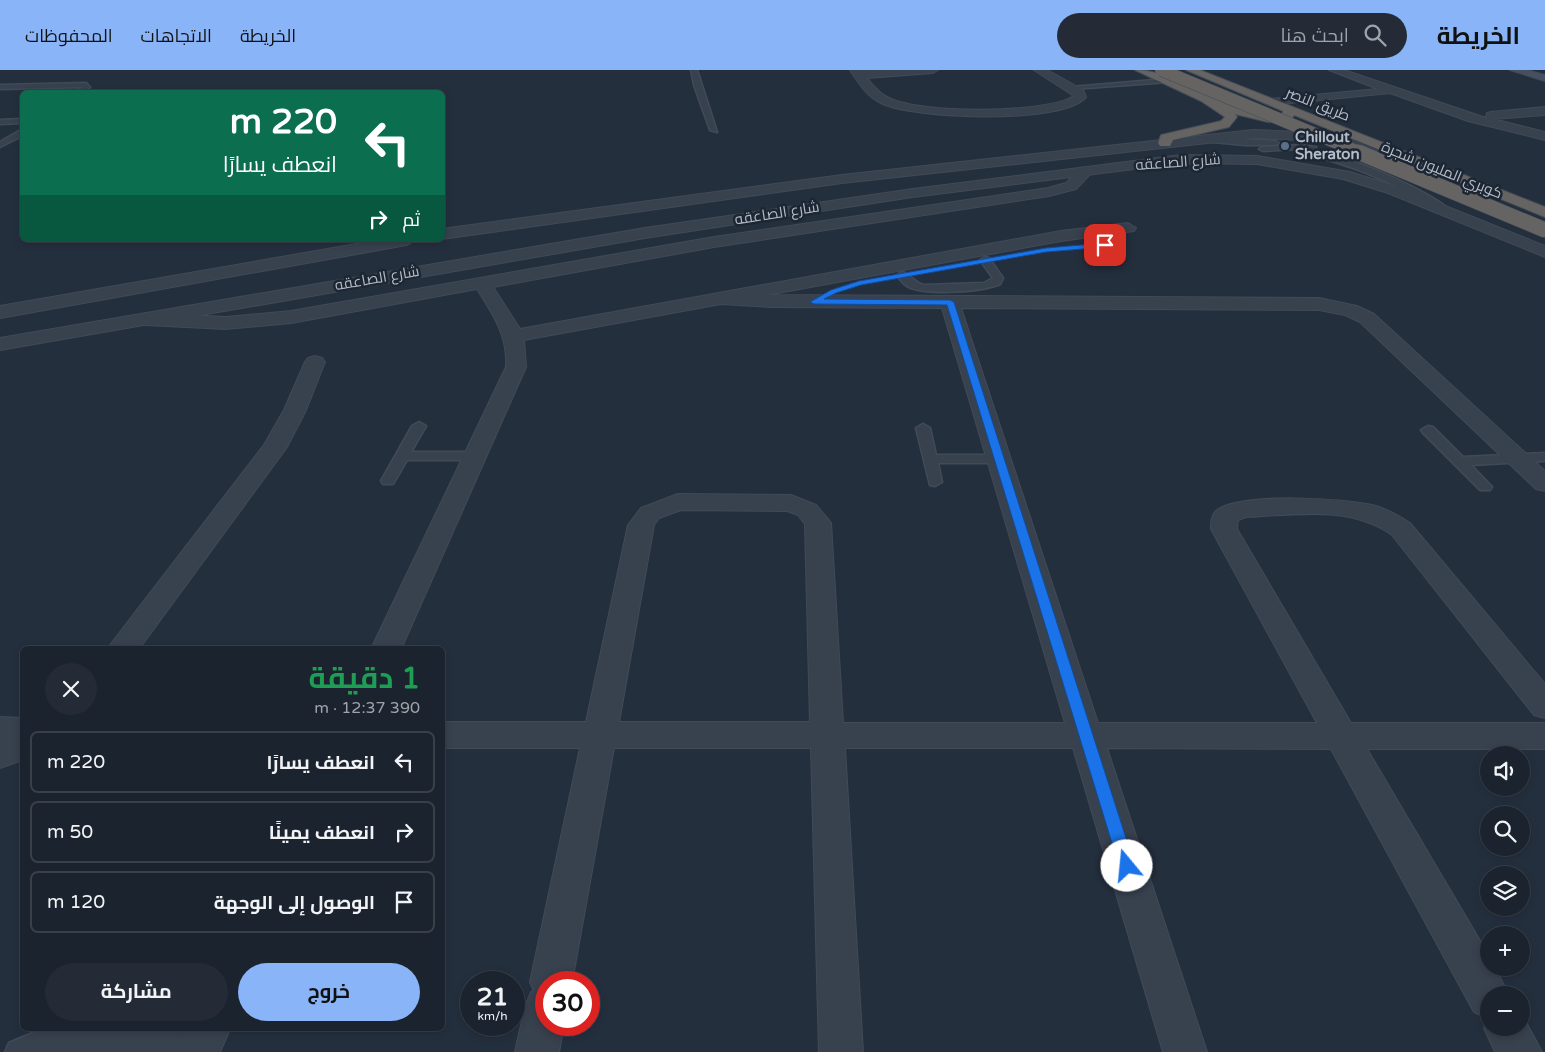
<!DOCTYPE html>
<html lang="ar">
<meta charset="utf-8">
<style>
body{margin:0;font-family:"Varela Round",Cairo,sans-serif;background:#242b36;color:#f1f3f6;direction:rtl;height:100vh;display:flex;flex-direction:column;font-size:19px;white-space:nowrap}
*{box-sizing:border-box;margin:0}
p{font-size:16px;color:#a0a4aa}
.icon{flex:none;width:28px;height:28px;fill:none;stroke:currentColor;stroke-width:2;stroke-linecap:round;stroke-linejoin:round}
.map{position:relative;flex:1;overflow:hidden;direction:ltr}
.sheet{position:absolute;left:20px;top:576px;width:425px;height:385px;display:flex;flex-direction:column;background:#1b232e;border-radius:8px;box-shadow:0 2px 8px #0003,0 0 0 1px #39404a;direction:rtl}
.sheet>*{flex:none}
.banner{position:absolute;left:20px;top:20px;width:425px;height:152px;border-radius:8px;box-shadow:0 2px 8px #0003,0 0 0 1px #39404a;direction:rtl;background:#0b6e4f;color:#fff;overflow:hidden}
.controls{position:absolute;left:1480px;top:676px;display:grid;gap:10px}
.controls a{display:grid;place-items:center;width:50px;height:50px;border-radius:50%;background:#1b232e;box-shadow:0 2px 8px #0003,0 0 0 1px #39404a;font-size:25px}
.speed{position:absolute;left:460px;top:901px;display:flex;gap:10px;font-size:25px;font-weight:700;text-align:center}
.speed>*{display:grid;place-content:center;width:65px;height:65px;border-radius:50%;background:#1b232e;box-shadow:0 2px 8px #0003,0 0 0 1px #39404a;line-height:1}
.speed small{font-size:12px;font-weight:400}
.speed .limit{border:8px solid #d22;background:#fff;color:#111}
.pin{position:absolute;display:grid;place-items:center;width:42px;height:42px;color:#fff;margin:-21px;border-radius:10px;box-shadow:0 2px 8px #0006}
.me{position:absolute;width:55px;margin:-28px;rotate:343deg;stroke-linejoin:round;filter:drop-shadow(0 0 4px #0008)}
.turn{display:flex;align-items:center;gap:18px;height:105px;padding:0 25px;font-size:22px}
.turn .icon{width:65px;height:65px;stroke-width:2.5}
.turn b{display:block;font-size:35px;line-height:42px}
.then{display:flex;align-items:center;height:48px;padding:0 25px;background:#0003;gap:10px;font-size:19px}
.round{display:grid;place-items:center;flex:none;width:52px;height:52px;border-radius:26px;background:#242b36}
.overview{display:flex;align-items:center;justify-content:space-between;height:85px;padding:0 25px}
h1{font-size:30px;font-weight:700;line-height:38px;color:#1e9e55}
.primary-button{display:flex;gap:10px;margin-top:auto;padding:10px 25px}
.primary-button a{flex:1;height:58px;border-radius:30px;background:#8ab4f8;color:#111;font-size:20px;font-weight:700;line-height:58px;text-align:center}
.primary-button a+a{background:#242b36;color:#f1f3f6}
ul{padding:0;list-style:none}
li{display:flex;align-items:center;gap:15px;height:62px;margin:0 10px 8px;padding:0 15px;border:2px solid #39404a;border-radius:8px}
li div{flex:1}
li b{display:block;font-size:19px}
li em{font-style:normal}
header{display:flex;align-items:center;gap:30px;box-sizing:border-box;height:70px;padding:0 25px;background:#8ab4f8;color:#111}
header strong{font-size:24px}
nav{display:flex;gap:28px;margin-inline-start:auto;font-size:18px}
.search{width:350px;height:45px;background:#242b36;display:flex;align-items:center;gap:12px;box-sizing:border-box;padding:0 18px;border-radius:28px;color:#a0a4aa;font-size:19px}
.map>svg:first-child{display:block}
</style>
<header>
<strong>الخريطة</strong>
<div class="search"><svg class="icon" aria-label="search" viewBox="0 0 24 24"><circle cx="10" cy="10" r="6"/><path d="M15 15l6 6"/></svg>ابحث هنا</div>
<nav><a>الخريطة</a><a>الاتجاهات</a><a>المحفوظات</a></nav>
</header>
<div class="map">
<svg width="1545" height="982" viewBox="0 0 1545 982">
<rect width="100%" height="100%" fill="#242f3e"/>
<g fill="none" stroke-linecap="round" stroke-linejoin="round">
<g stroke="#414a57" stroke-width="3">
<path id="service" d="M691,0H697L717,62L710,60L694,15Z
M1166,9L1168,12L1074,19L1071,17Z
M86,13L90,17L84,22H77L83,17L0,19V15Z
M22,49V53L0,54V50Z
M19,61H22V66L0,77V72Z
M1206,67L1275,71L1279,73L1275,75H1245L1203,71L1202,69Z
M1301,75L1316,77V80C1347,86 1430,120 1452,142L1444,144C1399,114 1352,94 1300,83V79L1263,81L1259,79L1263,77Z
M985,187L989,188L1003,208L1000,214C981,222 930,225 911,218C905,216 900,210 897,205L902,202C910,204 914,212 923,215L984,213L993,208L980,190Z
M419,352L426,356L411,382H476L483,386L476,390H407L393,414H383L381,411L412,356Z
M923,354L930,358L936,385H1000L1007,389L1000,393H938L942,412L935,416L930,415L916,358Z
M1428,356L1433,357L1463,387L1545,383V391L1471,395L1492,417L1490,420H1480L1423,363L1421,360Z
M42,959H204L211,962L215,971L211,980L207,982H5L9,973Z"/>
</g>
<g stroke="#414a57" stroke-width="2">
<path id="minor" d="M850,0H938L933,3L867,8C873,16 880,24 889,28C921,44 1045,44 1074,26L1034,0H1047L1083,20L1086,27C1063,55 912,49 881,33C867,27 858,12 850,0Z
M1329,0H1344L1486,48L1487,43L1491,42L1545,37V45L1493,49L1545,62V70L1468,51L1390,23L1269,35L1263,32L1269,29L1378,19Z
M1086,97L1093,101L1076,119L1049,126L714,177L493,217L520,259L1061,161L1128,153L1136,158L1134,161L1061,171L767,225L1319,228L1357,236L1374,244L1545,401V421L1536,419L1360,252L1345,245L1319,240L961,238L1098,653H1317L1211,459C1211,452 1211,446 1216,441C1238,422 1347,428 1376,436C1389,440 1399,446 1410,453L1545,614V648L1534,645L1392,465C1350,435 1295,445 1246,447L1238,450L1237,459L1351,653H1545V679H1367L1489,886V898H1495L1509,925H1489V958H1521V943L1542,982H1495L1484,958L1489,948L1474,942L1331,679L1107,678L1207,982H1163L1073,678H845L863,982H819L811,678H614L572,912H546V955H564L559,982H515L525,937L531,922L534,921L530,912L580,678H442V652H586L628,455L641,438L678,424L791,425L816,435L831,453L843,653H1065L942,238L772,237L721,234L524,270L526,297L401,579H371L506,297C508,266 493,244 477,219L291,253L226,259L146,255L139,253L136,249L139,245L146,243L226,247L291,241L714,167L1048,118L1066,113L1081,98ZM681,440L787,441L798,445L805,454L810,652H619L654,455L659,448Z
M315,286L322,288L325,292L306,340L287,377L139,579H107L264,375L284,340L305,292L308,288Z
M0,647L22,648V690L0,698Z
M185,959H230L220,982H175Z"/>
</g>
<g stroke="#414a57" stroke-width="2">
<path id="tertiary" d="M1253,60L1323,63L1408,82L1410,85L1403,89L1323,71L1253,68L842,113L442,169V159L842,105Z
M1181,85L1257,86L1350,102L1398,117L1545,176V187L1388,123L1343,109L1257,94L1181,93L913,127L645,168L0,280V268L645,158L913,119Z
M379,170H415L407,175L0,248V236Z"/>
</g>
<g stroke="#414a57" stroke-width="2">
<path id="secondary" d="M1510,0H1527L1545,5V11Z"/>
</g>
<g stroke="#434c59" stroke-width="2">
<path id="trunk" d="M1135,0C1186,0 1229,52 1282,44L1283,41L1186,0H1200L1545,137V147L1294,45L1291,50L1268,52L1235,44L1237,47L1229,57L1173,70L1170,76H1160L1158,73L1161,65L1221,51L1225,47L1201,31Z"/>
</g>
<use href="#service" fill="#38414e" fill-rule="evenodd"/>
<use href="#minor" fill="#38414e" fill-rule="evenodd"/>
<use href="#tertiary" fill="#38414e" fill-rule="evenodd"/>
<use href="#secondary" fill="#465061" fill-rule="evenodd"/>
<use href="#trunk" fill="#656462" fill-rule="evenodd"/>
<g stroke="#434c59" stroke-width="13" stroke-linecap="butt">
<path id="trunk-bridge-far1" d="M1161,0L1361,83"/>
</g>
<g stroke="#434c59" stroke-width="16" stroke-linecap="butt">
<path id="trunk-bridge" d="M1358,82L1545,160"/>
</g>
<use href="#trunk-bridge-far1" stroke="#656462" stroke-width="12"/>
<use href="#trunk-bridge" stroke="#656462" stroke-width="15"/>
</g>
<path fill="#1a73e8" stroke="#114b97" d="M1105,173L1107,177L1046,182L861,215L836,223L824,229L950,230L954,232L1135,796L1132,801L1127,803L1121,801L1119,796L947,235L814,234L810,232L831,220L859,211L1046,178Z"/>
<circle fill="#5c6f8a" stroke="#1d2633" stroke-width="2" cx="1285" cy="76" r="5"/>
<g text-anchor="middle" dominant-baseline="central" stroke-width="5" stroke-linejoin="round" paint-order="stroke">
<g font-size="15" fill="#b4bcc9" stroke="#1d2633">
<text transform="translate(1318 34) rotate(22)">طريق النصر</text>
<text transform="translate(1178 92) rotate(-4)">شارع الصاعقه</text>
<text transform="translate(1442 100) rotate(22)">كوبري المليون شجرة</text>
<text transform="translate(777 143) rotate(-9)">شارع الصاعقه</text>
<text transform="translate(377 208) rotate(-10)">شارع الصاعقه</text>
</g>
<g font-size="15" font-weight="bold" fill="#b4bcc9" stroke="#1d2633" text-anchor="start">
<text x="1295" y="67">Chillout<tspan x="1295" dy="17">Sheraton</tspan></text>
</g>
</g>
</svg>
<div class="controls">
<a><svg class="icon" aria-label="sound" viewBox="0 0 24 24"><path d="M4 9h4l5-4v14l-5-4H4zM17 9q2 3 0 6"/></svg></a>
<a><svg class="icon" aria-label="search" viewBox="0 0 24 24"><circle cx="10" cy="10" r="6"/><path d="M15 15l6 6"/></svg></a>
<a><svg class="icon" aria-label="layers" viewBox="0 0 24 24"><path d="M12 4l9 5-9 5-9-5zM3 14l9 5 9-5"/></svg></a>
<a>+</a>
<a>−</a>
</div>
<div class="speed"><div>21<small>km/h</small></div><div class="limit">30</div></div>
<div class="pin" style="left:1105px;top:175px;background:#d93025"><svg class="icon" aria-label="arrive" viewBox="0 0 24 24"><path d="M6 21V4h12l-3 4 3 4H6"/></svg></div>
<svg class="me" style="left:1127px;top:796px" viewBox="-20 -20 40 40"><circle r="19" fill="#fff"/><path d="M0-13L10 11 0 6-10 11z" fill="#1a73e8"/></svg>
<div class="banner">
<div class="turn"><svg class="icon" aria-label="left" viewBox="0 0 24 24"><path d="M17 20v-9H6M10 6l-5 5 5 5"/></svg><div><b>220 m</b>انعطف يسارًا</div></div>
<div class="then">ثم<svg class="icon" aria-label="right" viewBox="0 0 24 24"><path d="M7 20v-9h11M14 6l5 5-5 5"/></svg></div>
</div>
<section class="sheet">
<div class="overview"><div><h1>1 دقيقة</h1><p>390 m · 12:37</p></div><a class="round"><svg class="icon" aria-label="close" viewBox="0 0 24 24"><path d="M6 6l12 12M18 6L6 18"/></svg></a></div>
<ul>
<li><svg class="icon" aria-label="left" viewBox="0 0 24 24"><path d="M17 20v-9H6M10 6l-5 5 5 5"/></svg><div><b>انعطف يسارًا</b></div><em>220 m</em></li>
<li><svg class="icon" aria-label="right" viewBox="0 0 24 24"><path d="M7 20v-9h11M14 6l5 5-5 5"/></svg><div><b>انعطف يمينًا</b></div><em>50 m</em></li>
<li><svg class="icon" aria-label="arrive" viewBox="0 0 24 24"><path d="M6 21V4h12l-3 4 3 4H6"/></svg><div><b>الوصول إلى الوجهة</b></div><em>120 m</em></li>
</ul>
<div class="primary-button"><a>خروج</a><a>مشاركة</a></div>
</section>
</div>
